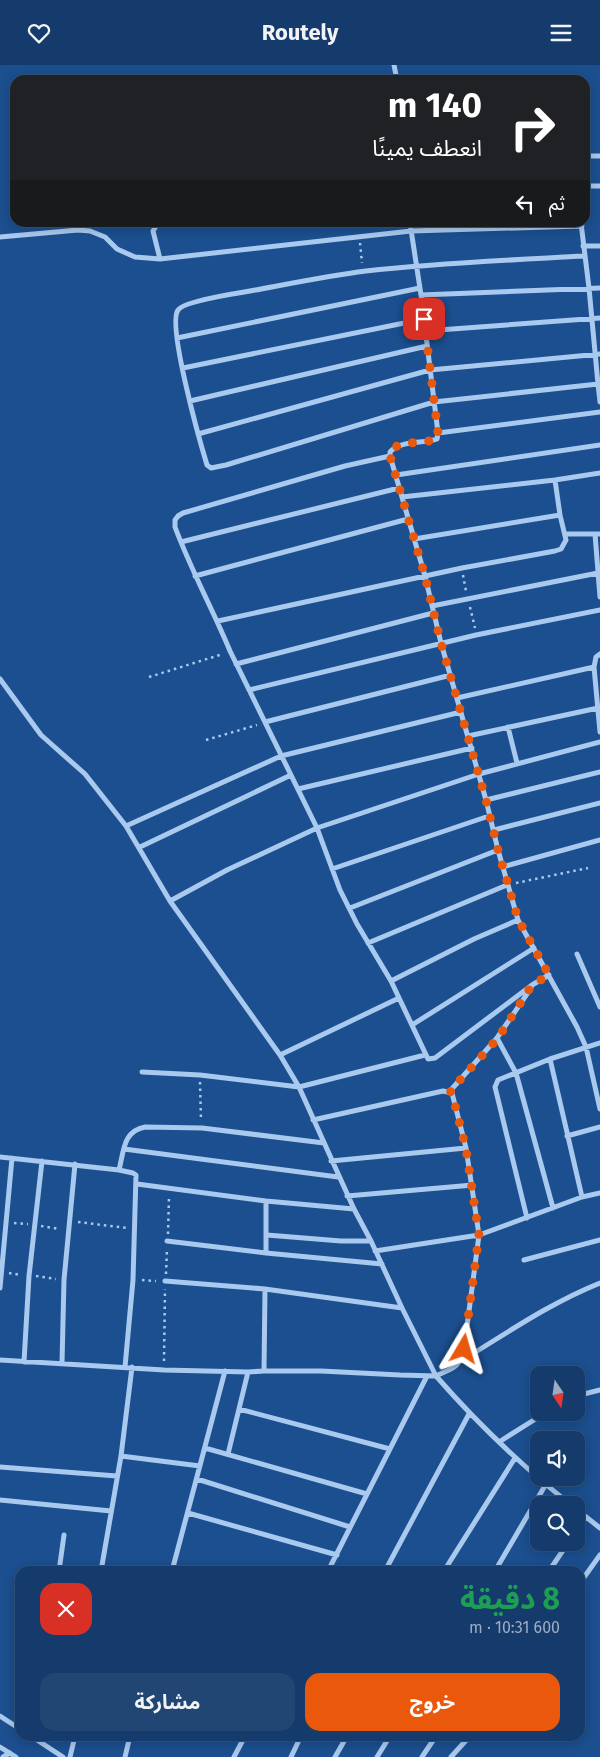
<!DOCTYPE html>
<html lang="ar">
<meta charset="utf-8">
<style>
body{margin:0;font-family:"Fira Sans","Noto Sans Arabic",sans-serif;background:#214673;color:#f1f3f6;direction:rtl;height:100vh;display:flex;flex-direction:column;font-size:19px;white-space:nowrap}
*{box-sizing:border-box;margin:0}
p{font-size:16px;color:#9dadc1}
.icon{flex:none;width:28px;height:28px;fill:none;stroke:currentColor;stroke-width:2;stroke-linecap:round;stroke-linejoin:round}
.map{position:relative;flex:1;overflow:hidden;direction:ltr}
.details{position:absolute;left:15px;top:1501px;width:570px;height:175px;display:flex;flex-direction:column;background:#143b6b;border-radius:15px;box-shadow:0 2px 12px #0003,0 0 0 1px #33557e;direction:rtl}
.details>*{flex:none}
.hud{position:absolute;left:10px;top:10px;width:580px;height:152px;border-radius:15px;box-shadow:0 2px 12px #0003,0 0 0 1px #33557e;direction:rtl;background:#202124;color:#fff;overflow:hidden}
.needle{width:32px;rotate:167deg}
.tools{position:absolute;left:530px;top:1301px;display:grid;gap:10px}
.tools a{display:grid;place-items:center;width:55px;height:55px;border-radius:10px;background:#143b6b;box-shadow:0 2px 12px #0003,0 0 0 1px #33557e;font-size:25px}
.pin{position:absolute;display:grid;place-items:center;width:42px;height:42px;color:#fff;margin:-21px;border-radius:10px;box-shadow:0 2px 8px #0006}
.me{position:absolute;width:55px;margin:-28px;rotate:7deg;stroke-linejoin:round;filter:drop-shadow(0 0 4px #0008)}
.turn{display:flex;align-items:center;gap:18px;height:105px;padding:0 25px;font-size:22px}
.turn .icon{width:65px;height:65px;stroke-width:2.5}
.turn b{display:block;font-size:35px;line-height:42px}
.then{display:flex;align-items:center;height:48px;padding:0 25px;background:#0003;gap:10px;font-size:19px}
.round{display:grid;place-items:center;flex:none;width:52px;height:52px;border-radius:15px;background:#214673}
.summary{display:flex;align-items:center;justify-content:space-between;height:85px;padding:0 25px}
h1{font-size:30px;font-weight:700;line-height:38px;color:#1e9e55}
.cta{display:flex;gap:10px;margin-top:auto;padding:10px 25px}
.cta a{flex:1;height:58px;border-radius:15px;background:#ea580c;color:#fff;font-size:20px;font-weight:700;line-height:58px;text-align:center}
.cta a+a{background:#214673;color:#f1f3f6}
header{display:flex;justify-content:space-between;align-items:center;height:65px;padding:0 25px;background:#143b6b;font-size:22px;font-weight:700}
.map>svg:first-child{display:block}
</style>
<header><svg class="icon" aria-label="menu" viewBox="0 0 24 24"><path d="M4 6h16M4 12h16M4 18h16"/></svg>Routely<svg class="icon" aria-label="heart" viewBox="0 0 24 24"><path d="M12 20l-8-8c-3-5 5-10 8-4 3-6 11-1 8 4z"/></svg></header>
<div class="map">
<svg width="600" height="1692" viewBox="0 0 600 1692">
<rect width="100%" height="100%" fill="#1b4f8f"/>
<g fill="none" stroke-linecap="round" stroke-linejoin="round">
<path stroke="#a9c9ee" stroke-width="2.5" stroke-dasharray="2.5 4" stroke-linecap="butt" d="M360,178L362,198
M463,510L466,526
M470,542L475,563
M149,612L223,589
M206,675L257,660
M516,818L588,803
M200,1017L201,1056
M78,1157L127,1163
M14,1158L28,1159
M41,1161L60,1164
M168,1169L169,1132
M9,1208L21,1210
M166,1209L167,1184
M36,1211L56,1214
M142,1215L156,1216
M164,1296L165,1224"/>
<path stroke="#a9c9ee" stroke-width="5" d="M394,0L397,15
M585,91H600
M585,121H600
M158,158L153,166L160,194
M410,158L421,230L438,368L437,374C423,379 400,375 390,387V391L425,511L441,578L486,735L498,785L518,855L577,962L586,982L600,1044
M581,158L589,223L598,319
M0,172L78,165L90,166L105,172L117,184L135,192L160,194L411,166L582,161
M583,181H600
M584,191C511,195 438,198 366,206C327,211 288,219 250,226C238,228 183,236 178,245C167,260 200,377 207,400L211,403L226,400L434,337L598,319L600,337
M421,230L600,223
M425,266L600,253
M177,273L420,223
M183,303L424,254
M190,336L427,281
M438,368L600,347
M198,369L430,305L600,289
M390,391L345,401L183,448L178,451L175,455V462C191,505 213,545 230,586L317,763L340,825L357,859L391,916L428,994L435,993L532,920L549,910
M396,410L600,380
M402,432L555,415L600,408
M565,469H600
M595,469L600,532
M414,474L560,450
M181,477L399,423
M195,511L408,454
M432,541L598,508
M218,556L462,503L555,486L561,484L566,475L560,450L555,415
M600,589L596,592L594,602L600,667
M236,599L433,548
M0,614L41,670L85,709L126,761L170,836L280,990L299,1022L354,1144L371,1176L402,1243L436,1311C454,1302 459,1304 464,1284L479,1170L466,1083L452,1028L443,1026L313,1055
M249,625L476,570L600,545
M457,633L594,602
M265,657L451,610
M508,662L517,698
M468,671L598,643
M298,724L472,683
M486,735L600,707
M126,761L281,691L461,647
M494,765L600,738
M140,782L291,710
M502,802L600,775
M332,804L489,751
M170,836L227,805L317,763L479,709L600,677
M350,843L498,785
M368,878L507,820
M577,889L600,942
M391,916L474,874L518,855
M412,960L534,883
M497,973L516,1008L553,1143
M280,990L399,933
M550,994L582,1132
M142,1007L200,1010L299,1022L425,990
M450,1026L497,973L531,923
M567,1071L600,1062
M124,1084L338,1112
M0,1092L119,1105L133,1108L136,1110L133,1215L125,1302
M331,1096L466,1083
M119,1105C124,1086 123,1066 145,1062L202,1063L324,1078
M137,1119L266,1136L354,1144
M347,1131L473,1120
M266,1136V1188
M527,1153L495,1022L498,1015L550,994L600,978
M267,1170L341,1176H371
M167,1176L266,1188L382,1199
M375,1186L479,1170L582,1132L600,1128
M524,1195L600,1175
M165,1216L265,1224L402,1243
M0,1223L12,1093
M0,1295L164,1305L248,1307L264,1306H321L400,1310L436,1311C477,1358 522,1401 571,1440
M461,1296C507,1268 550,1238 600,1218
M24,1297L29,1211L42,1096
M62,1298L64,1215L75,1099
M264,1306L265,1224
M576,1331L600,1325
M239,1344L390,1384
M499,1377L545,1348
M205,1383L367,1429
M228,1389L248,1307
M121,1391L200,1401
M0,1402L117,1411
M197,1414L350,1462
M0,1435L111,1446
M576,1444L600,1463
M188,1448L337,1490
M576,1466L586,1452
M59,1506L64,1470
M101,1506L121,1391L132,1302
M172,1506L225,1306
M328,1506L427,1311
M385,1506L469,1349
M444,1506L515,1393
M495,1506L546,1419
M549,1506L568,1478
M580,1518L600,1490
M0,1651L20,1664
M31,1671L63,1692
M0,1682L16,1692
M3,1692L10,1688
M70,1692L75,1671
M125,1692L130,1671
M234,1692L245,1671
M291,1692L301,1671
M335,1692L347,1671
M377,1692L390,1671
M422,1692L436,1671
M451,1692L470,1671"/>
</g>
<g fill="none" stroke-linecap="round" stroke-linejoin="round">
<path stroke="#ea580c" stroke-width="9" stroke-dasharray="0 16.2" d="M424,254L438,368L437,374C423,379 400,375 390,386V391L425,511L441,578L486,735L498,785L518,854L549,910L532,920L498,973L450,1026L452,1028L466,1084L479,1170L464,1284"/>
</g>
</svg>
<div class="tools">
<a><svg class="needle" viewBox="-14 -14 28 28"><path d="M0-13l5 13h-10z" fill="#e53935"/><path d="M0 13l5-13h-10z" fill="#9dadc1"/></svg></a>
<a><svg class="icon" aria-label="sound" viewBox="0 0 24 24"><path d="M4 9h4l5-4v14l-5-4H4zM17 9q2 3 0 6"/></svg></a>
<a><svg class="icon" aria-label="search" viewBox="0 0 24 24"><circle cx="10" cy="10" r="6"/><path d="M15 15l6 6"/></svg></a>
</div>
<div class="pin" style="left:424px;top:254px;background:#d93025"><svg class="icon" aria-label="arrive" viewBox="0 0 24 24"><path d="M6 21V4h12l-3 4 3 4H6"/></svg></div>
<svg class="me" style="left:464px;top:1284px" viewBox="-20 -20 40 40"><path d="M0-17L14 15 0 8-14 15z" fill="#ea580c" stroke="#fff" stroke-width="4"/></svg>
<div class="hud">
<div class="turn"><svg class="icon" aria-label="right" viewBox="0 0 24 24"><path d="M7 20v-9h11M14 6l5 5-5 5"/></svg><div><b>140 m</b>انعطف يمينًا</div></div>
<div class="then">ثم<svg class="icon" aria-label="left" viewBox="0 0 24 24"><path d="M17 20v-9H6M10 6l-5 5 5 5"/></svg></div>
</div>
<section class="details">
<div class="summary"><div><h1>8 دقيقة</h1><p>600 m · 10:31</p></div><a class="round" style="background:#d93025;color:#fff"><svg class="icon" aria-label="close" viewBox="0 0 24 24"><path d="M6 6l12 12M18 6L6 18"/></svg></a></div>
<div class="cta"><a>خروج</a><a>مشاركة</a></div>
</section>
</div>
